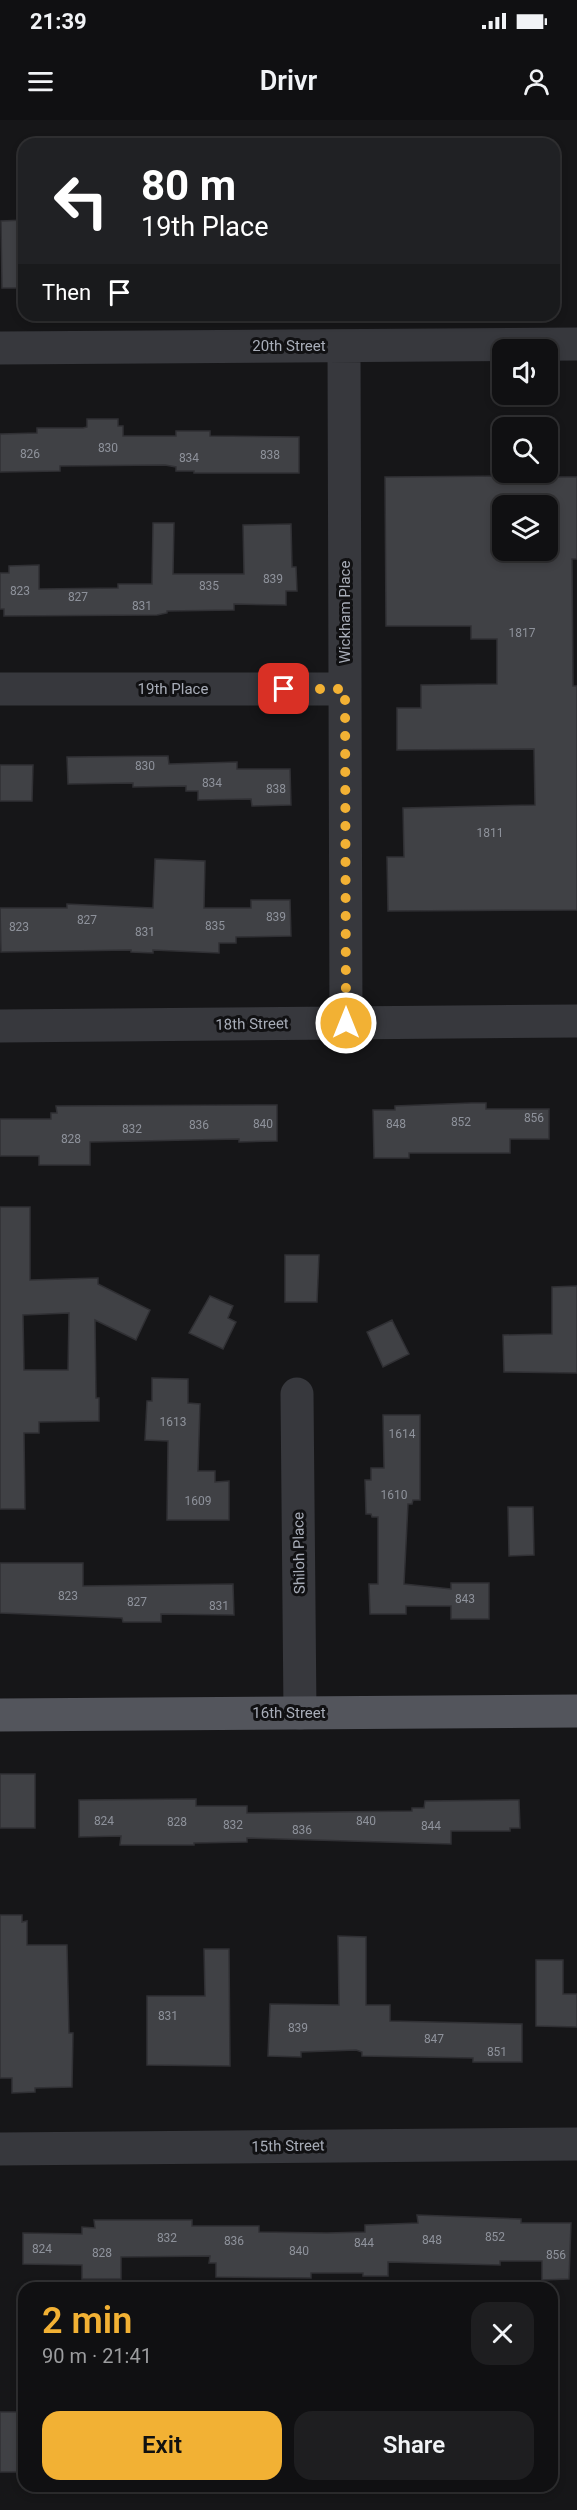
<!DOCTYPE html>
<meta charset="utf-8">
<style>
body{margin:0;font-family:Roboto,sans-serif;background:#1e1e20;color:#f1f3f6;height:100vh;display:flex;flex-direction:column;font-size:22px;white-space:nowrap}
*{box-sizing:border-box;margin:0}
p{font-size:20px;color:#9c9d9f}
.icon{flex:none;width:33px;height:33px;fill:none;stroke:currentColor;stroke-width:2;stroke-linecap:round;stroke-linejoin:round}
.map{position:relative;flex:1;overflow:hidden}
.drawer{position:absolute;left:18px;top:2162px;width:540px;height:210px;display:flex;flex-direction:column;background:#101012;border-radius:18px;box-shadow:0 3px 9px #0003,0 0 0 2px #303032}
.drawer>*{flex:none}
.banner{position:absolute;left:18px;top:18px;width:542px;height:183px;border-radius:18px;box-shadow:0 3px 9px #0003,0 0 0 2px #303032;background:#202124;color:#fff;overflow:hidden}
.controls{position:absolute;left:492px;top:219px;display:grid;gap:12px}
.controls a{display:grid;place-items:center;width:66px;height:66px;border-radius:12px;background:#101012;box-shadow:0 3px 9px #0003,0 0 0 2px #303032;font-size:30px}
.pin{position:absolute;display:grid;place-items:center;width:51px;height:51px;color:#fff;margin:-26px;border-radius:12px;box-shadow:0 3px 9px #0006}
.me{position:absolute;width:66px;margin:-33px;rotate:0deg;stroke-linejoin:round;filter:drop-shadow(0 0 4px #0008)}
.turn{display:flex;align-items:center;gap:21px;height:126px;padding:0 24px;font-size:27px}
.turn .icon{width:78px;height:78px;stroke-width:2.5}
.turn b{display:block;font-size:42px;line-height:51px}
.then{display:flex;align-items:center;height:57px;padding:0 24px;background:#0003;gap:12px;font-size:22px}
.round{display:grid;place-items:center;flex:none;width:63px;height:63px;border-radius:18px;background:#1e1e20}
.headline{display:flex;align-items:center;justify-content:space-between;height:102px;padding:0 24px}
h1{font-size:36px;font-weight:600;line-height:45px;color:#f2b134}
.primary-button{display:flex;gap:12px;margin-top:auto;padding:12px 24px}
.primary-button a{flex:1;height:69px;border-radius:18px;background:#f2b134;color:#111;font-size:24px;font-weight:600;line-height:69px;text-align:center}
.primary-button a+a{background:#1e1e20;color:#f1f3f6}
.status{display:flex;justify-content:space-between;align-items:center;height:42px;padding:0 30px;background:#101012;direction:ltr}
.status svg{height:16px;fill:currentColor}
header{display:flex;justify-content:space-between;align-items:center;height:78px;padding:0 24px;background:#101012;font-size:27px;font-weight:600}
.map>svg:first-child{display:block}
</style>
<div class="status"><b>21:39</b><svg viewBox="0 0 49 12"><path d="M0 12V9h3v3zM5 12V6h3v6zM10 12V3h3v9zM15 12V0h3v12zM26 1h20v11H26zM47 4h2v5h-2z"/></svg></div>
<header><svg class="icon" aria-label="menu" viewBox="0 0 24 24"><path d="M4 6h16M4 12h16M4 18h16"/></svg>Drivr<svg class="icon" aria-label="person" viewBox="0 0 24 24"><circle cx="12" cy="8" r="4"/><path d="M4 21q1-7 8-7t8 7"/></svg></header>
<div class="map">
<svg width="577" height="2390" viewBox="0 0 577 2390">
<rect width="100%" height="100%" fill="#161618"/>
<path fill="#404145" stroke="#303034" stroke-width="1.5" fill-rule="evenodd" d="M24,100V168H2L1,101Z
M87,299H118V306H123V316H176V311H210V316L299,317V353H194V351H176V347L165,345L60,346V351L0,352V314L37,313V308H83L87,307Z
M552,353V357H577V439H572L573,566H577V790L388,791L387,737H404L403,688L535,685L534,629L397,630V588H421V565L497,564V519H471V506H386L385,357L516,356L515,354ZM502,386H548V430H502Z
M153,403H174L173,454H244L243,405L291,404L292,447H296L297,471H286V485L234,484V490L167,491V493L157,495L4,496V489H0V453H9V446L39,445V469L118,468V464H152Z
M168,636L169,644L237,642V649H290L291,685L252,686L251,679L198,680V671H186V666L133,667V663L68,664L67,637Z
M0,645H33L32,681H0Z
M155,739L205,741L204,788H251V780H290L291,816L236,817V823H219V833L153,830V833L131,832V830L1,832L0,788H67V784L153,788Z
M471,983H486V989H549V1019H510V1033H409V1038H374L373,990H395V986Z
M277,985V1021L239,1022V1019L90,1022V1045H39V1036H0V999H51V993H57L56,986Z
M0,1087H30V1160L98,1158V1164L150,1190L136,1220L95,1200L96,1278H99V1301L39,1302V1313H24L25,1389H0ZM69,1193L68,1250H24L23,1195Z
M285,1135H319L317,1182H285Z
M577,1166V1253L504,1252L503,1215L552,1214V1167Z
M210,1176L233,1186L228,1198L236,1202L223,1229L189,1213Z
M392,1200L409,1234L383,1247L367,1212Z
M152,1258L188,1259V1283L200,1284L198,1351H215V1362L229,1361V1400H167L168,1321L145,1320L147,1281H152Z
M383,1295H420V1380H413L412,1384H408L404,1464L451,1469V1463H489V1499H451V1486H406V1494H370L369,1464H378V1397H372L371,1394H366L365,1360H371V1348H384Z
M508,1387H533L534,1435L509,1436Z
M0,1443H83V1466L233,1464L234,1495L161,1494V1502H123L122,1498L0,1493Z
M0,1654H35V1708H0Z
M196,1679V1686H247V1693L412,1691V1688H424L425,1681L519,1680L520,1708H510V1711H451V1724L247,1718V1722L194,1723V1725H120L121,1716L79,1717V1680Z
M0,1795H22V1802L27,1801V1825H67L69,1913H73L72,1967L35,1968V1972L12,1973V1958H0Z
M338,1816L366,1817V1885H390V1901L522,1904V1942H473V1938L362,1936V1932L356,1930L301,1932V1937L268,1936L270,1884L339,1885Z
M204,1829H229L230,1946L147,1945V1876H205Z
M536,1840H563V1874H577V1907L536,1906Z
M417,2095L521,2099V2103H571L569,2159L542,2160V2141H500V2145L388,2142V2156H363V2153H311V2158L216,2157V2143H209L210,2136L121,2137V2159H82V2145L23,2144V2113L82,2114V2107L95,2108L94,2100H192V2106H259V2112L327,2113L365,2112V2105L418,2103Z
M0,2292H24V2352H0Z"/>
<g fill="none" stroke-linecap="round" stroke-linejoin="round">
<path stroke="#37383d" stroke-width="33" d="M344,226L346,903
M0,228L577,224
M0,569H345
M0,906L577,901
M297,1274L300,1593
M0,2029L577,2024"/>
<path stroke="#53555c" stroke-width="33" d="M0,1595L577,1591"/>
</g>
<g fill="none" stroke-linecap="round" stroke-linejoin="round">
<path stroke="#f2b134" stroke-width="10" stroke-dasharray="0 18" d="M284,569H345L346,903"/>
</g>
<g text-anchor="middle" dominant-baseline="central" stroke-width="6" stroke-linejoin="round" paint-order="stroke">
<g font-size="12" fill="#8e929b">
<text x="108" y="328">830</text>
<text x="30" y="334">826</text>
<text x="270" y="335">838</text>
<text x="189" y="338">834</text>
<text x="273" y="459">839</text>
<text x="209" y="466">835</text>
<text x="20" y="471">823</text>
<text x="78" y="477">827</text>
<text x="142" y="486">831</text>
<text x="522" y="513">1817</text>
<text x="145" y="646">830</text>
<text x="212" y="663">834</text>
<text x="276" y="669">838</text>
<text x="490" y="713">1811</text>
<text x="276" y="797">839</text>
<text x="87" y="800">827</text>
<text x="215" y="806">835</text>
<text x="19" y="807">823</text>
<text x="145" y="812">831</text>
<text x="534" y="998">856</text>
<text x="461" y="1002">852</text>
<text x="263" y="1004">840</text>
<text x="396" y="1004">848</text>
<text x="199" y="1005">836</text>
<text x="132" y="1009">832</text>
<text x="71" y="1019">828</text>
<text x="173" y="1302">1613</text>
<text x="402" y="1314">1614</text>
<text x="394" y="1375">1610</text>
<text x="198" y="1381">1609</text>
<text x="68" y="1476">823</text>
<text x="465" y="1479">843</text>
<text x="137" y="1482">827</text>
<text x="219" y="1486">831</text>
<text x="104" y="1701">824</text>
<text x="366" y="1701">840</text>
<text x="177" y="1702">828</text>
<text x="233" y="1705">832</text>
<text x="431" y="1706">844</text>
<text x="302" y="1710">836</text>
<text x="168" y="1896">831</text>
<text x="298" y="1908">839</text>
<text x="434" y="1919">847</text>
<text x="497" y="1932">851</text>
<text x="495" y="2117">852</text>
<text x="167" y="2118">832</text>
<text x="432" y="2120">848</text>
<text x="234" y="2121">836</text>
<text x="364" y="2123">844</text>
<text x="42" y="2129">824</text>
<text x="299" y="2131">840</text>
<text x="102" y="2133">828</text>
<text x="556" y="2135">856</text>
</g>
<g font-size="15" fill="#a8adb8" stroke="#111113">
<text x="289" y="226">20th Street</text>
<text transform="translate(345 492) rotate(-90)">Wickham Place</text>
<text x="173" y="569">19th Place</text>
<text transform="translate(252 904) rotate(-1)">18th Street</text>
<text transform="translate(299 1433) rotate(-91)">Shiloh Place</text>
<text x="289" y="1593">16th Street</text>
<text transform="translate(288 2026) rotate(-1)">15th Street</text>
</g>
</g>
</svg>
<div class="controls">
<a><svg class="icon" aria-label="sound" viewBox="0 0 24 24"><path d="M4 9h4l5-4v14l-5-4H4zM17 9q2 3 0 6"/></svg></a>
<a><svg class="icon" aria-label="search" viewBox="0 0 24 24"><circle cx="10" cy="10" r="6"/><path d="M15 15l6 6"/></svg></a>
<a><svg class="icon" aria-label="layers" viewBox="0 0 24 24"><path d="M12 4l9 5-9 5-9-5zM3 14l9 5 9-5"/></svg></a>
</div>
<div class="pin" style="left:284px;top:569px;background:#d93025"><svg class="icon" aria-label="arrive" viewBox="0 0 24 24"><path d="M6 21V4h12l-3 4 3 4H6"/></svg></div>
<svg class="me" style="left:346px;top:903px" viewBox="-20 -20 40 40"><circle r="17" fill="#f2b134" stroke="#fff" stroke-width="3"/><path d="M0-11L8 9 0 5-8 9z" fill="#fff"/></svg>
<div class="banner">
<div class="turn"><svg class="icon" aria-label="left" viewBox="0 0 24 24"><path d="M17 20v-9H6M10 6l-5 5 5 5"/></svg><div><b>80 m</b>19th Place</div></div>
<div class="then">Then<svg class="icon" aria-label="arrive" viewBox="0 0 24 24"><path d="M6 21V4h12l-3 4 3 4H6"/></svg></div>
</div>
<section class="drawer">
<div class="headline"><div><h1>2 min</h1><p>90 m · 21:41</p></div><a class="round"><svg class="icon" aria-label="close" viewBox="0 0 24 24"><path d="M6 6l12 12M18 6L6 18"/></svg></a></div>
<div class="primary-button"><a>Exit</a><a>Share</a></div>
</section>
</div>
